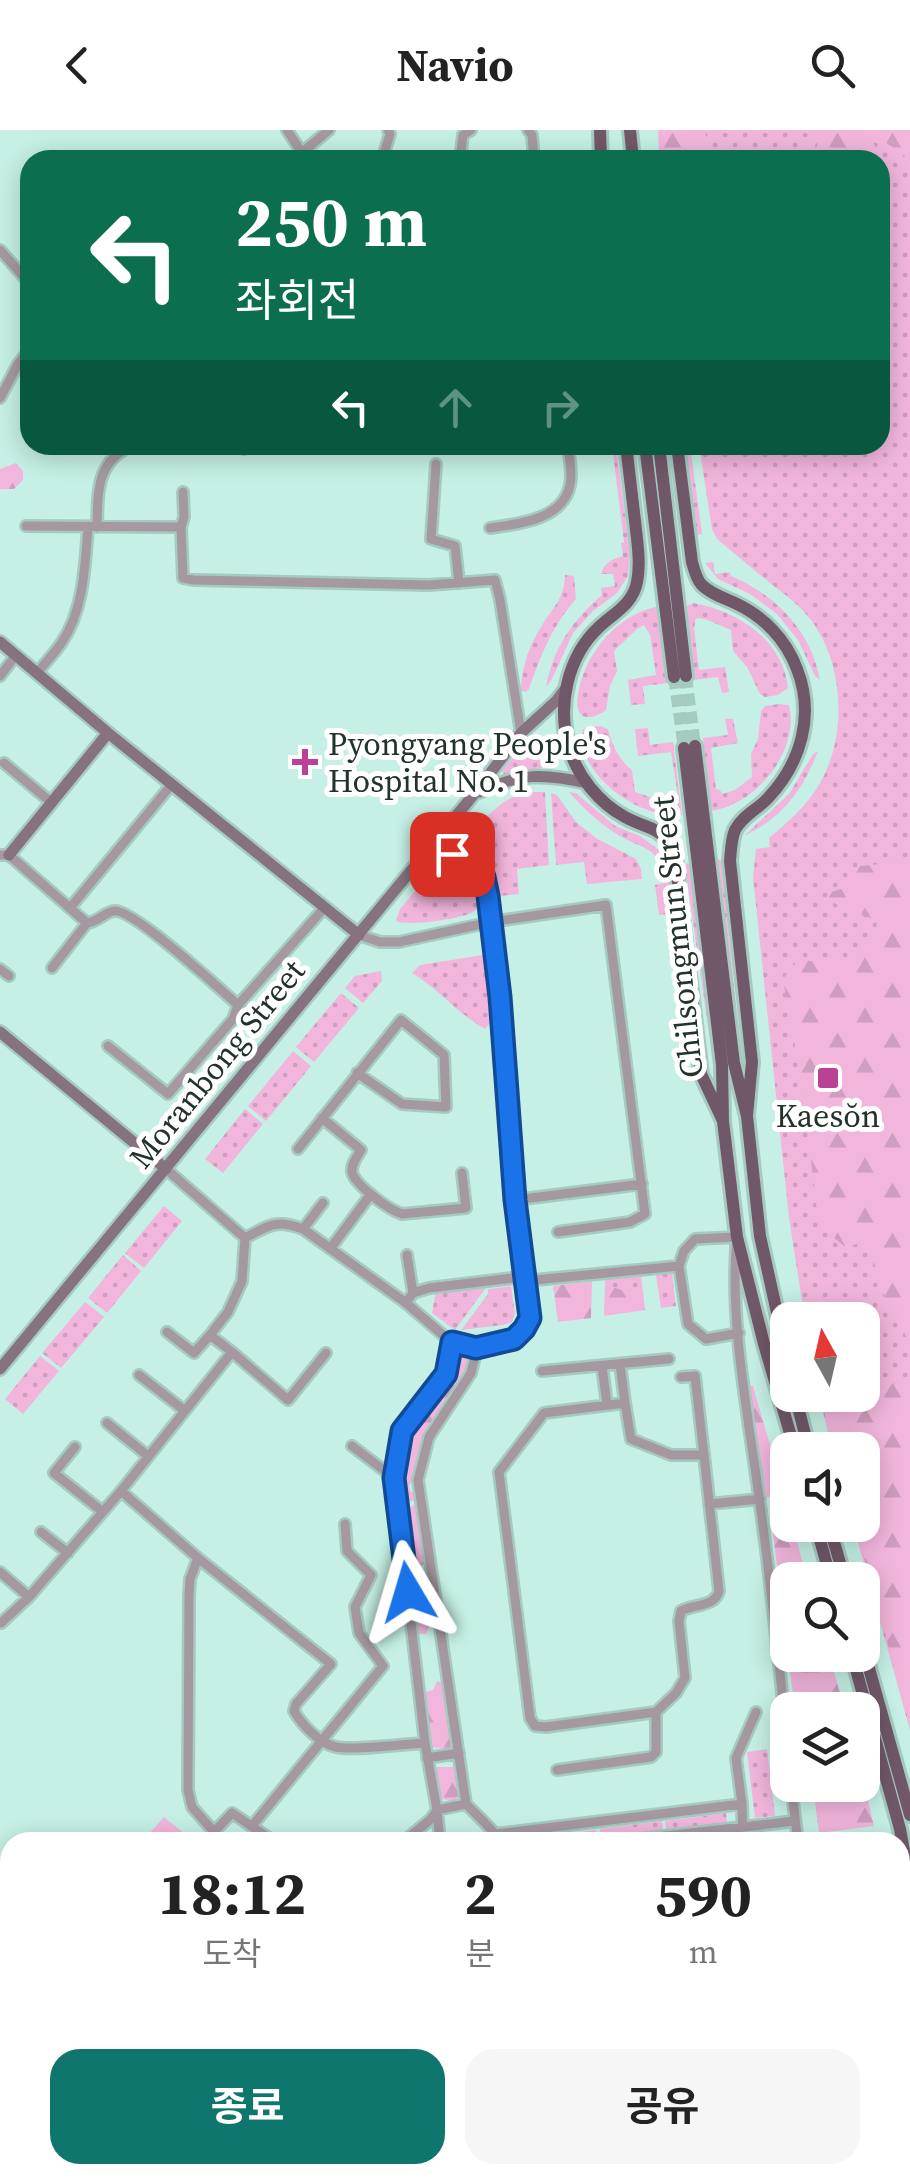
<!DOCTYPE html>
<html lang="ko">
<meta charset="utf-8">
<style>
body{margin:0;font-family:"Source Serif 4","Noto Sans KR",serif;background:#f6f6f6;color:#222;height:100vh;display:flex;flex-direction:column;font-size:38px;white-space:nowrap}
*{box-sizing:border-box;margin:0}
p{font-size:32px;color:#767676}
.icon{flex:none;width:55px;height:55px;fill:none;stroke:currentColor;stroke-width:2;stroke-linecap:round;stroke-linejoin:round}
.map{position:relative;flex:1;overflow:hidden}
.details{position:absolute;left:0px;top:1702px;width:910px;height:352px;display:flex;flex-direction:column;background:#fff;border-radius:30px 30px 0 0;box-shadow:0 5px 25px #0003}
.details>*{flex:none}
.hud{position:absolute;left:20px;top:20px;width:870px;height:305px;border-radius:30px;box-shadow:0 5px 25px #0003;background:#0b6e4f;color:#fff;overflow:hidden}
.needle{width:65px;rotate:352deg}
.buttons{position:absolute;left:770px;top:1172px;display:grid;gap:20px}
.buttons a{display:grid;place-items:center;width:110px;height:110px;border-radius:20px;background:#fff;box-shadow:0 5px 25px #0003;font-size:50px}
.pin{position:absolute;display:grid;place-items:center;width:85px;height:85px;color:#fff;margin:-42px;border-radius:20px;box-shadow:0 5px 15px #0006}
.me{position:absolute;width:110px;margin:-55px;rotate:353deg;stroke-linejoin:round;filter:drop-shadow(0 0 8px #0008)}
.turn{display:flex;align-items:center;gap:35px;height:210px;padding:0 50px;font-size:45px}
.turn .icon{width:130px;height:130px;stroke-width:2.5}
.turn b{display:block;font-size:70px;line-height:85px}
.lanes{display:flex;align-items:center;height:95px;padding:0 50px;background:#0003;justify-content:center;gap:50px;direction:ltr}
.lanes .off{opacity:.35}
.eta{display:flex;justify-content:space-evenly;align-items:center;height:170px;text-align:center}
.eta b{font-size:60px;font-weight:700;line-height:70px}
.action{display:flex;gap:20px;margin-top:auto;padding:20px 50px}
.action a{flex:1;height:115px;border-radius:30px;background:#0f766e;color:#fff;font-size:40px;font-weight:700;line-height:115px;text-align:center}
.action a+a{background:#f6f6f6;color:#222}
header{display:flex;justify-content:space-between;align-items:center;height:130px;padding:0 50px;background:#fff;font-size:45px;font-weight:700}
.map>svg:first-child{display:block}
</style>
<header><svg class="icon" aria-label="back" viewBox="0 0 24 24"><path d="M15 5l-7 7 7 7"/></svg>Navio<svg class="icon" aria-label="search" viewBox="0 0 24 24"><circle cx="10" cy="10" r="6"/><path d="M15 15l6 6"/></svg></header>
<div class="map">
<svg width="910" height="2053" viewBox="0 0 910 2053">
<defs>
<pattern id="grass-dots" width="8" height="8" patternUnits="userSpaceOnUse" patternTransform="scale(2.5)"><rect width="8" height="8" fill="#f2b6dc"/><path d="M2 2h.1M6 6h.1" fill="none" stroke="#cf9dbd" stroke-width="1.8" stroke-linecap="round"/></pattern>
<pattern id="forest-firs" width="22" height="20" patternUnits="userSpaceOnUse" patternTransform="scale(2.5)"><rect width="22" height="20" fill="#f2b6dc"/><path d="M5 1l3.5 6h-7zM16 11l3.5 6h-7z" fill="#cf9dbd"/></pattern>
</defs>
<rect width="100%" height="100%" fill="#c6f0e5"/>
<path fill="url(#grass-dots)" d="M658,0H910V1600L853,1395H862V1320H832L819,1265H862V1190H805L789,1088L753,747L756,719L770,717L769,708C787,693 804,678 817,658C848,610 845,535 811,490C796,471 777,459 759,444C745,432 731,421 717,409L712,399L699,315H880V30H659Z
M612,315H616L630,423L628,446L617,463L593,481L573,503L552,549L546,557C553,518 573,490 602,465L601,458L615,456L613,444H601C603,433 613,429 623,426L621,413L624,412Z
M684,315H690L702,404L697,405Z
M713,432L715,444L730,442L731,446C776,465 811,501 820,550L815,546L798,510L777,484L750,464L718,449L705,433Z
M565,445L574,446L576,469C552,496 541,525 529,559L526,562L521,561C521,539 529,516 541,497C553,476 564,471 565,445Z
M693,473C736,480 784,510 788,558L778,565L765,567L760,564L747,537L733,521L731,500L705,489L696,488L694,498L699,540L725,537L729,562L722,563L718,547L694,550L685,477Z
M656,477L659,481L668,553L643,556L645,574L631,575L628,550L656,545L650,505L644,495L637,499L614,521L617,541L610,556L606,580C600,585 584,592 579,582C576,576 578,565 579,559C587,521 618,485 656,477Z
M779,574L789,575C800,621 756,675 711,681L703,608L728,605L725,589H733L738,613L711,618L716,659L720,660L722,664L735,660L752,647L751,624L758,609L761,581L765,576Z
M600,596L608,599C612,615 619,630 632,640L635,662L668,673L671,665L678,666L671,622L638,626L635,599L648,598L650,615L673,612L682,685C642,691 574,644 583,599Z
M533,603L542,638L504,645L502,641Z
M818,621C804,658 782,689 745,705L789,664L813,624Z
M530,662H545L549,735L517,739L519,764L500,766C497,741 487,725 467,709C485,689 501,666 530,662Z
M569,662L576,663L615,696L640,706L659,720L667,738L674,793L669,794L668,784L659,785L655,755L664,753C659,715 646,721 618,705C599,693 583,678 569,662Z
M551,663L557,665L576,692L596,708L636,729L641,739L642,749L587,754L584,732L556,735Z
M719,729L722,732L742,935L717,732Z
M451,731C472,739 481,751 482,773C476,779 476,781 468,784C452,790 415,795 398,792L396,790L400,779L435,737L443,732Z
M687,733L690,735L714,938L685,736Z
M483,825L492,830C494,851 502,882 485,899C458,884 439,859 412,843L420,835Z
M381,841L382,851L363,873L345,858L355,846Z
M341,863L359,878L314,932L296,917Z
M293,921L311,936L266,991L248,976Z
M245,979L263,994L223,1043L205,1029Z
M164,1076L182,1091L144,1138L125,1123Z
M123,1125L141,1141L107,1183L88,1168Z
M672,1143L676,1176L661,1178L656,1145Z
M641,1145L644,1172L630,1163L605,1154V1149Z
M478,1154L485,1159L455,1200L432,1183L436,1160Z
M511,1156L515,1183L512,1192L503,1195L461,1200L488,1164V1159Z
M85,1172L104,1187L61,1238L42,1223Z
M40,1226L59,1241L23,1284L5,1269Z
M767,1619L775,1686L755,1688L747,1622Z
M726,1683L727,1693L666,1700L665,1691Z
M662,1691L663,1701L601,1709L600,1699Z
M596,1700L597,1709L570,1712H516L515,1710Z
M10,1806L9,1810L10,1897L0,1886V1819Z
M0,1958L10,1972V2045H57L60,2053H0Z"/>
<path fill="url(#forest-firs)" d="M662,0H705L710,30H664Z
M823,0H866L875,16L870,30H820L823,18Z
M873,0H910V37L904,25L878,7Z
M806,9L816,13L811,30H780L794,21L800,12Z
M16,333L23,341V350L14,359H0V339Z
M910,731V1221L900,1186L886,1171L870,1120L859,1114L844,1116L823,1099L818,1089L802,956L783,849L796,832L801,830L827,833L832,829L852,832L861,808L871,810L878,791L829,771L828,763L844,758L846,753L856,748L855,740L860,736Z
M592,1151L591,1188L558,1192L553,1156Z
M605,1154L630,1163L644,1172L645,1180L604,1186Z
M463,1222L469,1225L468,1240L422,1309L416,1330V1346L409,1356L411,1362L417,1360L428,1434L408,1437L401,1387L415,1373L413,1371L405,1372L398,1355L406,1323L405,1305L446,1251Z
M910,1247V1595L855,1395H862V1320H834L820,1265H838L841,1275Z
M753,1255L754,1260L785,1366L766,1367L751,1268L750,1256Z
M772,1375L787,1377L788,1395H793L807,1450H788L787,1491H784L770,1380Z
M429,1446L432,1462L426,1470L429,1497L426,1504H416L409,1449Z
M788,1525H829L845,1580H795Z
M437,1551L443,1553L451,1619L430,1617L422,1563L433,1560Z
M433,1637H456L460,1658L456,1672L438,1668Z
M863,1650L874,1696L819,1703L813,1657L804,1655H862Z
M638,2045H819L808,2053H640Z
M841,2045H888L887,2053H836Z"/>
<path fill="#f2b6dc" d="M164,1687L195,1712H142Z"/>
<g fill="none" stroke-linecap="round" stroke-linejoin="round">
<path stroke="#a5cac0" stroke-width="12" stroke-dasharray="12 6" stroke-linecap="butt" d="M686,546L695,616
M674,547L684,618"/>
<g stroke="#a5cac0" stroke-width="14">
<path id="street" d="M287,0L302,23
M528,0L532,5L534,30
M293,30L329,0
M382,30L390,4L388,0
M460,30L463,5L471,0
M0,120L30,154
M0,268L18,234L30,219
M244,319V315
M436,334L431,409L455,416L459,453
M26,396L181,397L183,448L193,450L429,455L495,450L500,470L521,603
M97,397C98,361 96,331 133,315
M181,397L184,387L183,362
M490,398C518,394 563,390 570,355C573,343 569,328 568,315
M37,543C45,533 55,523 62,512C84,480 85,434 88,397
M0,546L16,525
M4,633L52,673
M430,718C449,723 471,727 483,746C492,761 492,802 495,821C510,943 511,1066 530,1188C519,1211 500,1212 477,1218L471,1243L429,1307L418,1350L466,1674L487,1695L502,1712
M0,725H9L87,793
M70,778L172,654
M359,805L380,812H399L491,792L606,775L645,1084L630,1092L558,1102
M52,838L87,793C99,792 105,781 115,781C134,780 220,859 238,875
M0,839L9,846
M108,916L168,964L233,889L238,875L325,777
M322,988L361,1020C357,1027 351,1034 352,1042C355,1055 389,1080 402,1084L466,1078L462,1043
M298,1019L401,890L444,925L446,977L402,974L357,943
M166,1039L245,1108C269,1095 276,1089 303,1099L406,1173L451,1212L477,1218
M515,1070L642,1054
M303,1099L323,1073
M330,1119L371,1064
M407,1125L413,1163
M679,1136L684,1121L695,1109L737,1107C729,1191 748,1283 759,1367C771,1451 779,1535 788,1619
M406,1173L413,1163L429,1158L513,1148L524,1151L679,1136L688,1194L706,1209L739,1203
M167,1202L194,1223L210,1205
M232,1222L288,1270L326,1223
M620,1234L625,1273
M602,1236L607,1275
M542,1241L669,1229
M139,1245L185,1281
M681,1247L695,1246L704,1325
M625,1273L631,1309L671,1325H704L719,1461C715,1477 694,1474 681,1481L679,1491L685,1548L676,1563L656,1582L546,1597L535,1596L530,1588L499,1342L544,1283Z
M107,1293L148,1326
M352,1316L394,1348
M75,1317L54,1343L103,1382
M121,1361L232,1222L210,1205L228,1182L242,1151L245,1108
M709,1374L760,1369
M41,1402L68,1423
M198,1428L331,1534L296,1574L294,1581C302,1595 320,1614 336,1617C356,1621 403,1614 425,1613L437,1680L440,1712
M0,1442L29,1467
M1,1493L29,1467L121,1361L198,1428L190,1449L189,1466L188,1660L192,1677L223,1712
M425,1613L394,1348L402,1301L446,1244L451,1212
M427,1628L459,1623
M557,1640L651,1627L656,1622V1582
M791,1655L798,1712
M252,1696L383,1536L359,1503L355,1477L371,1445L347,1421L345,1394
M214,1702L232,1683L275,1712
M496,1704L742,1674
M403,1712L431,1689L437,1680L466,1674
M614,1712L795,1691
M743,1712L742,1674L736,1628L756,1582
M0,1796L5,1789
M569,2045L580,2053
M825,2053L830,2045"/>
</g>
<g stroke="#a5cac0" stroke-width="16">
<path id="secondary" d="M0,512L108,603L359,805
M479,662C521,643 543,643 587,653
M9,725L108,603
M0,902L166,1039
M0,1239L475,663L521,603L556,571L566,558
M633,2045L634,2053"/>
</g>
<g stroke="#a5cac0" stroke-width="18">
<path id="primary" d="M600,0L601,30
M630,0L633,30
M626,315C629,340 632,366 635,391C637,410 641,433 637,452C633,474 614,483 599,497C567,527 557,576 569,617C577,646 599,673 625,687C653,702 662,694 675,728L701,944L723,991
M645,315L674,547
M659,315L686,546
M677,315L692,432C694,439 696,448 701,454C709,463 724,468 735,473C763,486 786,509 797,539C815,585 801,633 768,668C757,680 743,685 735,700C731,709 731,721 730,731L752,932L747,986
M695,616L734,933L747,986L760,1106L788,1232
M684,618L722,935L723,991L737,1107L764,1214L795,1320
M795,1265L809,1320
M816,1395L831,1450
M829,1395L845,1450
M862,1513L910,1685
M852,1525L900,1699L910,1754
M0,1920L10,1932
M83,2045L86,2053
M904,2053L910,1997"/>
</g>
<use href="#street" stroke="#a698a1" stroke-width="9"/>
<use href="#secondary" stroke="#87737f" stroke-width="11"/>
<use href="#primary" stroke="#715868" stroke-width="12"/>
</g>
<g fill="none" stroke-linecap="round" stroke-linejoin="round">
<g stroke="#114b97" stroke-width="25">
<path id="route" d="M408,1462L394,1348L402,1301L446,1244L452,1212L476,1218L514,1209L524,1199L530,1188L515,1070L500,867L488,766L484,747L461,726L452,724"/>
</g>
<use href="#route" stroke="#1a73e8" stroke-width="18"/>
</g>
<g fill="#b94196" stroke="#fff" stroke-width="4">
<path d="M300 617h10v10h10v10h-10v10h-10v-10h-10v-10h10z"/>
<rect x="816" y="936" width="24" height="24" rx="5"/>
</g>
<g text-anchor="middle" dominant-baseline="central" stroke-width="10" stroke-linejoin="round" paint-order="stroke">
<g font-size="32" fill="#22332e" stroke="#fff" text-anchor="start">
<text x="328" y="614">Pyongyang People's<tspan x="328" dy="37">Hospital No. 1</tspan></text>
<text x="828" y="986" text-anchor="middle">Kaesŏn</text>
</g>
<g font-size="32" fill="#22332e" stroke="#fff">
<text transform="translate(677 807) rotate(-96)">Chilsongmun Street</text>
<text transform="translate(217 934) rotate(-51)">Moranbong Street</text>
</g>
</g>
</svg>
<div class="buttons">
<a><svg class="needle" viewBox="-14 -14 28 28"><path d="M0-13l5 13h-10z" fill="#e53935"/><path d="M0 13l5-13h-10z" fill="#767676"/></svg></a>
<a><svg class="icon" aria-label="sound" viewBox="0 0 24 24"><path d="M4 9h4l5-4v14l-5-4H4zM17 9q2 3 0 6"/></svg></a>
<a><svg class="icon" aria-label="search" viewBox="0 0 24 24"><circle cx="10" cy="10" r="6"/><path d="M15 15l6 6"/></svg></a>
<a><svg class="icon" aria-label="layers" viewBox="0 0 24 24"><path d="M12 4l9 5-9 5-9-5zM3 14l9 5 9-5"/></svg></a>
</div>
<div class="pin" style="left:452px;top:724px;background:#d93025"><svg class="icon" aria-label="arrive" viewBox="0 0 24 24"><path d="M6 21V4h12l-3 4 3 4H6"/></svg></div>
<svg class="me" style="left:408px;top:1462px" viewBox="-20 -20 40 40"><path d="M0-17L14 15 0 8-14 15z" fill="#1a73e8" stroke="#fff" stroke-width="4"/></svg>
<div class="hud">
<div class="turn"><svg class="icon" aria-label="left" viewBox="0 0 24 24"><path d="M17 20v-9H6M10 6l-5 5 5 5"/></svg><div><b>250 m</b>좌회전</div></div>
<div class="lanes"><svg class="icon" aria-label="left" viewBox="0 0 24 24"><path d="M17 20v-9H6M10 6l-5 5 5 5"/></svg><svg class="icon off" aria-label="ahead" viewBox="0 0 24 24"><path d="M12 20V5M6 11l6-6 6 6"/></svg><svg class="icon off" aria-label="right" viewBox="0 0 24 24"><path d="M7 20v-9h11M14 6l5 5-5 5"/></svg></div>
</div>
<section class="details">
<div class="eta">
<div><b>18:12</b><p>도착</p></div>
<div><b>2</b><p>분</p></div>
<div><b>590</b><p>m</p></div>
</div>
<div class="action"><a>종료</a><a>공유</a></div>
</section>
</div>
